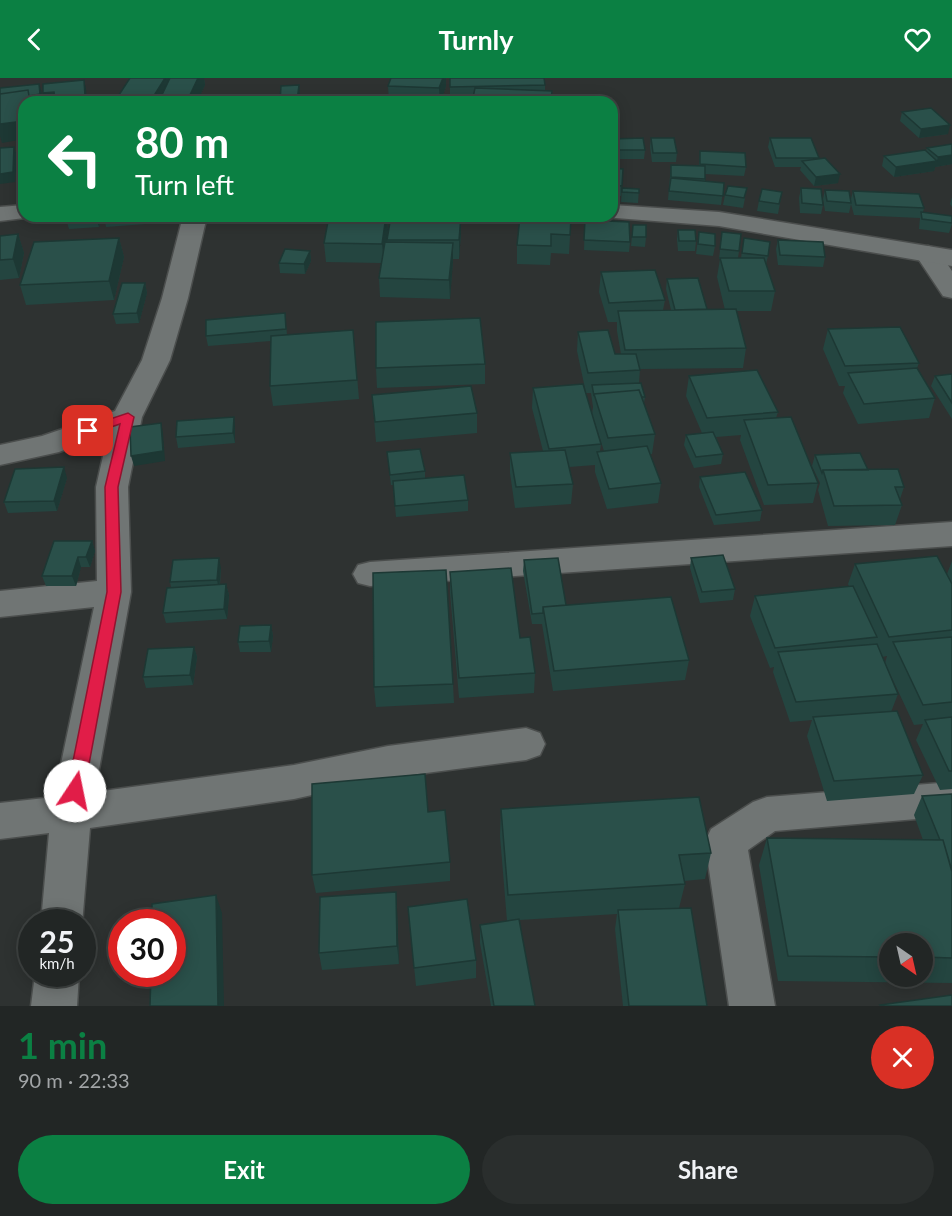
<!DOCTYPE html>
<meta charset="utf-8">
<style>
body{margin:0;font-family:Lato,sans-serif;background:#2a2e2d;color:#f1f3f6;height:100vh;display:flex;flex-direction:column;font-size:22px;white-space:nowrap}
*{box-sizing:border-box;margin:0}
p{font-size:20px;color:#a2a5a7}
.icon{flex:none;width:33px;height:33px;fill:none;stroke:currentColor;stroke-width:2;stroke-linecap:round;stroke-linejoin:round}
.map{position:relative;height:928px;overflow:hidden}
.details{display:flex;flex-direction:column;background:#222625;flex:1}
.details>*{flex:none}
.banner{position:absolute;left:18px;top:18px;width:600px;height:126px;border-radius:18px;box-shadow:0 3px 15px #0003,0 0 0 2px #3f4342;background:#0b8043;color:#fff;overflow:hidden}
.needle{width:39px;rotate:146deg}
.fabs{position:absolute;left:879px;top:855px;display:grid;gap:12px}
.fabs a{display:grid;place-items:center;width:54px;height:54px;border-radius:50%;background:#222625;box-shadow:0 3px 15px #0003,0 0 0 2px #3f4342;font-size:30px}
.speed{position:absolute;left:18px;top:831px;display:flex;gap:12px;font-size:30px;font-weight:700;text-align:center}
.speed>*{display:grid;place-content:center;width:78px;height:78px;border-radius:50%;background:#222625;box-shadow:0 3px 15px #0003,0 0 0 2px #3f4342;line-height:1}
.speed small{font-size:15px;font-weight:400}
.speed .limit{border:9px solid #d22;background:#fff;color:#111}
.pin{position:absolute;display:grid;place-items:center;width:51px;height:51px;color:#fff;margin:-26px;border-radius:12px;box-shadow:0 3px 9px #0006}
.me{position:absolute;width:66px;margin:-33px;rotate:11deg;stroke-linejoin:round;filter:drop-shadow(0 0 4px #0008)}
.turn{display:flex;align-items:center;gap:21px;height:126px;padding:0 18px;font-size:27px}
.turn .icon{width:78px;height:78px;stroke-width:2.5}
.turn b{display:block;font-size:42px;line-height:51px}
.round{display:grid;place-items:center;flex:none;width:63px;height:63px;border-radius:32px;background:#2a2e2d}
.summary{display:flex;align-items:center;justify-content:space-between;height:102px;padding:0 18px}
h1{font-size:36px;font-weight:700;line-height:45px;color:#0b8043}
.cta{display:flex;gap:12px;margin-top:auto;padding:12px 18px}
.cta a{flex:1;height:69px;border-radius:36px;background:#0b8043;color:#fff;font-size:24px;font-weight:700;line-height:69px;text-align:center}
.cta a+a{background:#2a2e2d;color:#f1f3f6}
header{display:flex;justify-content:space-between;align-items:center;height:78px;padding:0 18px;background:#0b8043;color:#fff;font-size:27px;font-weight:700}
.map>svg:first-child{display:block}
</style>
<header><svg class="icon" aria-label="back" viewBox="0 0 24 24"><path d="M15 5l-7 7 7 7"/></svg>Turnly<svg class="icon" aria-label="heart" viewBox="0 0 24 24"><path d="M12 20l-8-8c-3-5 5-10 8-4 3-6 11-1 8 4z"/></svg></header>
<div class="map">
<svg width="952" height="928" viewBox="0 0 952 928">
<rect width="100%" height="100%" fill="#2e3231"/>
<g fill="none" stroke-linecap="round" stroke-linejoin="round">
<g stroke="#4b4e4d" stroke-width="3">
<path id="street" d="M183,138H207L188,220L170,282L142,339L128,409L131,514L95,714L294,687L388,668L526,650L540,655L545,666L540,677L526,682L388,700L294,721L90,750L82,847V844H41L49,755L0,761V725L54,719L94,529L0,539V513L97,503L96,409L108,356L59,374L0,387V367L42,358L115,333L142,282L162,220Z
M928,168L937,171L952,193V220L943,218L915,176L919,171Z
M952,444V468L370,508L358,505L353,496L358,487L370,484Z
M952,704V738L775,753L748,772L775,928H729L705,764L711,751L753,724L767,719Z
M35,896H79L77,928H31Z"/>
</g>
<g stroke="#4b4e4d" stroke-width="3">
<path id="secondary" d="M24,127V138L33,139L0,143V129Z
M612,127L719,134L952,172V188L719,148L603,139L612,138Z"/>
</g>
<use href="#street" fill="#707574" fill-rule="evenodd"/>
<use href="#secondary" fill="#707574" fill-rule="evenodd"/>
</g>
<path fill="#244540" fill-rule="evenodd" d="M130,0H204L205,7L197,24H115Z
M450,0L545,7V12L551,24H442L450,19Z
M388,8H446L441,24H389Z
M902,34L948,56L919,60L900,43Z
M651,60L677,75L676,84H652L650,69Z
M770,60L819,80V81L838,105L814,108L800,92L801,89H775L768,69Z
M612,61L645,72L644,81H612Z
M952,66V86L935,89L934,93L894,99L882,88L884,78L926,73L927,70Z
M700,73L746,89L744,98L705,96V103L724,105L721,127L668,122L671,87L699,88Z
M612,90L623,91L621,118L612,117Z
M622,110L639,111L638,125L621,124Z
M801,110L823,127L821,136L800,135L799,120Z
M825,112L851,121L853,113L924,130L923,134L952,138V146L949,155L919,151L920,140L854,137L851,126L849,135L825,133L823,121Z
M782,114L778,136L757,133L759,123Z
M725,117L745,120L743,130L723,127Z
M952,119V129L950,126Z
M102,138L99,149L69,151L66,141Z
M104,138H148L146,146L106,149Z
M329,138H387L388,152L387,164V162L461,155L459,181H453L450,221L380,219L379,200L381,185L326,184L324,165Z
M571,141L569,176L551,175L550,187L517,186V167Z
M585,142L630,164L629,174L584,172Z
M633,147L646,159L645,169L631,168Z
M678,152L696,163L695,173H678L677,161Z
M699,154L715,168L713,178L696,176Z
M722,154L739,173L738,180H741L744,160L768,178L766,186L775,213L771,233H736L746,270L743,290L640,291L639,305L645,319L644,325L655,356L652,376H650L661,405L658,425L607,431L595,394V387L569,389L573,406L571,426L515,430L510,395V375L543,373L532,330L533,310L601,366L600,373H604L592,336L593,329L591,315H586L577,273L578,254L615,276H621L617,253V244H608L599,214L601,194L665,222L663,232H671L666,211L667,201L707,232H725L717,199L720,181H719Z
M18,156L24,175L19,200L0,202V158Z
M119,160L124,179L114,222L26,227L20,207Z
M778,162L825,179L823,189L778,187L776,171Z
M310,173L311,183L305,196L280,195L279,185Z
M145,205L147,215L139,245L116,246L113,236Z
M285,235L287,257L353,252L359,321L273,328L270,308L271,263L208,268L206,258Z
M828,251L919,285L917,290L935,320L929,340L858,346L843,315L845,308H839L823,271Z
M485,286V306L377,310L376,290Z
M952,296V341L931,308L935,298Z
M689,298L778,334L776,340L818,405L813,425L764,427L740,362L741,357L716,359L723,376L721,386L694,390L684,367L686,357L702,355L686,318Z
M372,317L477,335V355L376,364Z
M235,349V365L178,370L176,359Z
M387,374L425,393V400L468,422V433L396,439L393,407H391Z
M815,377L868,392L904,409L900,421L902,427L895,447L828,448L818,412L820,405L812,388Z
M700,399L762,432L760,443L714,447L699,409Z
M67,400L57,433L8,435L4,424Z
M92,463L95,473L90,489H81L76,508H46L42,498Z
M691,480L735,511L733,522L700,525L690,490Z
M524,482L566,527L689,582L685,602L553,613L542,546H532L523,493Z
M952,483V711L940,712L916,662L923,646L914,647L885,585L887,578L882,579L898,616L891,634L923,697L914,716L827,723L807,658L812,642L790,644L773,594L774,589L770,590L750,538L755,518L849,508L848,506L855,486L947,496Z
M221,490L220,507L226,506L229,517L227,541L166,545L163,535L171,509L170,504Z
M450,494L520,560L535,595L534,615L459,620L450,514Z
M271,547L273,558L271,574H240L238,564Z
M194,569L197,579L193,607L146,610L143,599Z
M453,606L454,625L376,629L374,609Z
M952,716V905L778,903L759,787L767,760L923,762L914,737L922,718ZM890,866H922V898H890Z
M501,731L711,775L705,801L684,803L685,806L679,830L707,928H623L615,851L617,836L519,842L535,928H491L480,865V847L507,843L500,758Z
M428,734L450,784V803L316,815L312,797Z
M408,829L476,882V900L416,908Z
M397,833L399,886L322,892L319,875Z"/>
<path fill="#1d3834" d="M165,0H172L161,19L162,24H150Z
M198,0H204L205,7L197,24H190L189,19Z
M443,0H446V8L441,24H440L439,10Z
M84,2L86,11L87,24H55V23L45,24L43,15Z
M39,6L42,15V24H24Z
M299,7L300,16L299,24H297Z
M24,43V61L2,65L0,58V46Z
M950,47L948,56L919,60L921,51Z
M14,69L17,78L15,104L0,106V96Z
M952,77V86L935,89L938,79Z
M937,83L934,93L894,99L896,89Z
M24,86V96H22L20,87Z
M840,96L838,105L814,108L816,99Z
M97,138H102L99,149L96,140Z
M144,138H148L146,146Z
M386,138H387L388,152L384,185L382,166Z
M461,138V155L459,181V162Z
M18,156L24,175L19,200L13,181Z
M119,160L124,179L114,222L109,203Z
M453,165V184L450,221L449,202Z
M310,173L311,183L305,196L304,186Z
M145,205L147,215L139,245L137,235Z
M234,339L235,349V365L233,355Z
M161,345L163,355L165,383L134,388L131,378Z
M64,389L67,400L57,433L54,423Z
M92,463L95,473L90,489L86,479Z
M78,479L81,489L76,508L72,498Z
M219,480L221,490L219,512L217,502Z
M226,506L229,517L227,541L224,531Z
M271,547L273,558L271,574L269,563Z
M194,569L197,579L193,607L190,597Z
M396,814L397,833L399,886L397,868Z
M216,817L222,835L224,928H218Z"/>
<path fill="#2a504a" stroke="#1d3834" stroke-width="1.5" d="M130,0H165L150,24L115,23Z
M170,0H198L189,19H161Z
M391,0H443L439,10L388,8Z
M450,0H544L545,7L450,9Z
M84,2L85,18L55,22L54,14L43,15V6Z
M39,6L40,16L29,18L28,12L0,16V10Z
M299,7L297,23L329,22L328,24H280L281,8Z
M475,10L552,13L551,24H472Z
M28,12L30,24H24V43L0,46V16Z
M444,18L469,20L468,24H442Z
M338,21L372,22L371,24H337Z
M931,30L950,47L921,51L902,34Z
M643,60L645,72H612V61Z
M651,60H674L677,75H653Z
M770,60H811L819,80H776Z
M952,66V77L938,79L927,70Z
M14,69L13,94L0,96V70Z
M24,69V86L20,87V70Z
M925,72L937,83L896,89L884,78Z
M700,73L745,75L746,89L700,86Z
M825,80L840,96L816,99L802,83Z
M671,87L705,88V101L671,99Z
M612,90L623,91L622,108L612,107Z
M671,100L724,105L723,118L669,113Z
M728,108L747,110L744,120L725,117Z
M622,110L639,111V115L622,114Z
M801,110L821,111L823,127L802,125Z
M762,111L782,114L779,126L759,123Z
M825,112L849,113L851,125L827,123Z
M853,113L919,116L924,130L856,127Z
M921,134L952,138V145L922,141Z
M67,138H97L96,140L66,141Z
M329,138H386L382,166L324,165Z
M391,138H461L459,162H387Z
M520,139L571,141L570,157L551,156V168L517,167Z
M585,142L629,144L630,164L584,162Z
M633,147H646V159H632Z
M678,152H695L696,163H679Z
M699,154L715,156V168L698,166Z
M722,154L741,156L739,173L720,171Z
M18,156L13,181L0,182V158Z
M119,160L109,203L20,207L34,164Z
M744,160L770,164L768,178L742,175Z
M778,162L823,164L825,179L780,177Z
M385,164L453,165L449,202L379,200Z
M285,171L310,173L304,186L279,185Z
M720,180H764L775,213H729Z
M655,192L665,222L609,225L601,194Z
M698,200L707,231L675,232L667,201Z
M122,205H145L137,235L113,236Z
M736,231L746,270L625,272L618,233Z
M285,235L286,251L206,258V242Z
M480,240L485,286L376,290V244Z
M900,249L919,285L845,288L828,251Z
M353,252L357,302L270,308L271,258Z
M608,252L615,276H636L640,292L588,295L578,254Z
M917,290L935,320L864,326L848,295Z
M757,292L778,334L707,340L689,298Z
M952,296V325L935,298Z
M641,305L645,319H642L639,312L594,316V318L592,307Z
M583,306L601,366L549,371L533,310Z
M471,308L477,335L375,344L372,317Z
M639,312L655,356L608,360L594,316Z
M234,339L233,355L176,359L177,343Z
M791,339L818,405L768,407L744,342Z
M161,345L163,373L131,378L130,349Z
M713,354L723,376L696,379L686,357Z
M647,368L661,405L609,411L597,374Z
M420,371L425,393L390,397L387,374Z
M565,372L573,406L516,409L510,375Z
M860,375L868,392H823L822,395L815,377Z
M64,389L54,423L4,424L15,391Z
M898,391L904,409H895L902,427L834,428L823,392Z
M745,394L762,432L716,437L700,399Z
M464,397L468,422L395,428L393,403Z
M54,463H92L86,479H78L72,498H42Z
M723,477L735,511L702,514L691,480Z
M937,478L952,506V552L889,559L855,486Z
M219,480L217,502L170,504L173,482Z
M558,480L566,527L543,529V535L532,536L524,482Z
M511,490L520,560L530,559L535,595L459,600L450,494Z
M446,492L453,606L374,609L373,495Z
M226,506L224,531L163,535L167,510Z
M853,508L877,559L775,570L755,518Z
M671,519L689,582L554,593L543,529Z
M271,547L269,563L238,564L240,548Z
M952,559V624L923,627L893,564Z
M877,566L898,616L796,624L778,574Z
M194,569L190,597L143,599L148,571Z
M897,633L923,697L834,703L813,639Z
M952,639V693H949L925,642Z
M425,696L428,734L445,732L450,784L312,797V706Z
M952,716V793L943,762H940L922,718Z
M699,719L711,775L679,777L685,806L508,817L501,731Z
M767,760L943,762L952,794V880L922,879V866H890V879L788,878Z
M396,814L397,868L319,875L320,819Z
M216,817L218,928H150L151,896H172V844H152V826Z
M467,821L476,882L414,890L408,829Z
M691,830L707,928H629L618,832Z
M519,841L535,928H494L480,847Z
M952,917V928H881L880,927Z"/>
<path fill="#e11d48" stroke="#92132f" stroke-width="1.5" d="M128,335L134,339L118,409L121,514L84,713L81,718L75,720L69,718L67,713L107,514L105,409L120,346L88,357L82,353L83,350Z"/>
</svg>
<div class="fabs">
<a><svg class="needle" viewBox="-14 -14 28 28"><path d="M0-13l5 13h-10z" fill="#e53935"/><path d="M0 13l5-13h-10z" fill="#a2a5a7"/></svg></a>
</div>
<div class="speed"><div>25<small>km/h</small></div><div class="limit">30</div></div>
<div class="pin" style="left:88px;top:353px;background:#d93025"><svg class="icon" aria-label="arrive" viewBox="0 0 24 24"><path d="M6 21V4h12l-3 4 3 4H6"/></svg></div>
<svg class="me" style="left:75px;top:713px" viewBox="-20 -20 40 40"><circle r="19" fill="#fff"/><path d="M0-13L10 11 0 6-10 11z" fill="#e11d48"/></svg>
<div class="banner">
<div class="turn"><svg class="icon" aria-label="left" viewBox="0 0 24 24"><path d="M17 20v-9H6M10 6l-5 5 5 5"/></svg><div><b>80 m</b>Turn left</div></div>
</div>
</div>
<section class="details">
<div class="summary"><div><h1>1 min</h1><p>90 m · 22:33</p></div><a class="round" style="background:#d93025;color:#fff"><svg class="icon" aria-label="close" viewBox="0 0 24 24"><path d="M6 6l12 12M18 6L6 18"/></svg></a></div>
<div class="cta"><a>Exit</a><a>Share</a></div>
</section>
